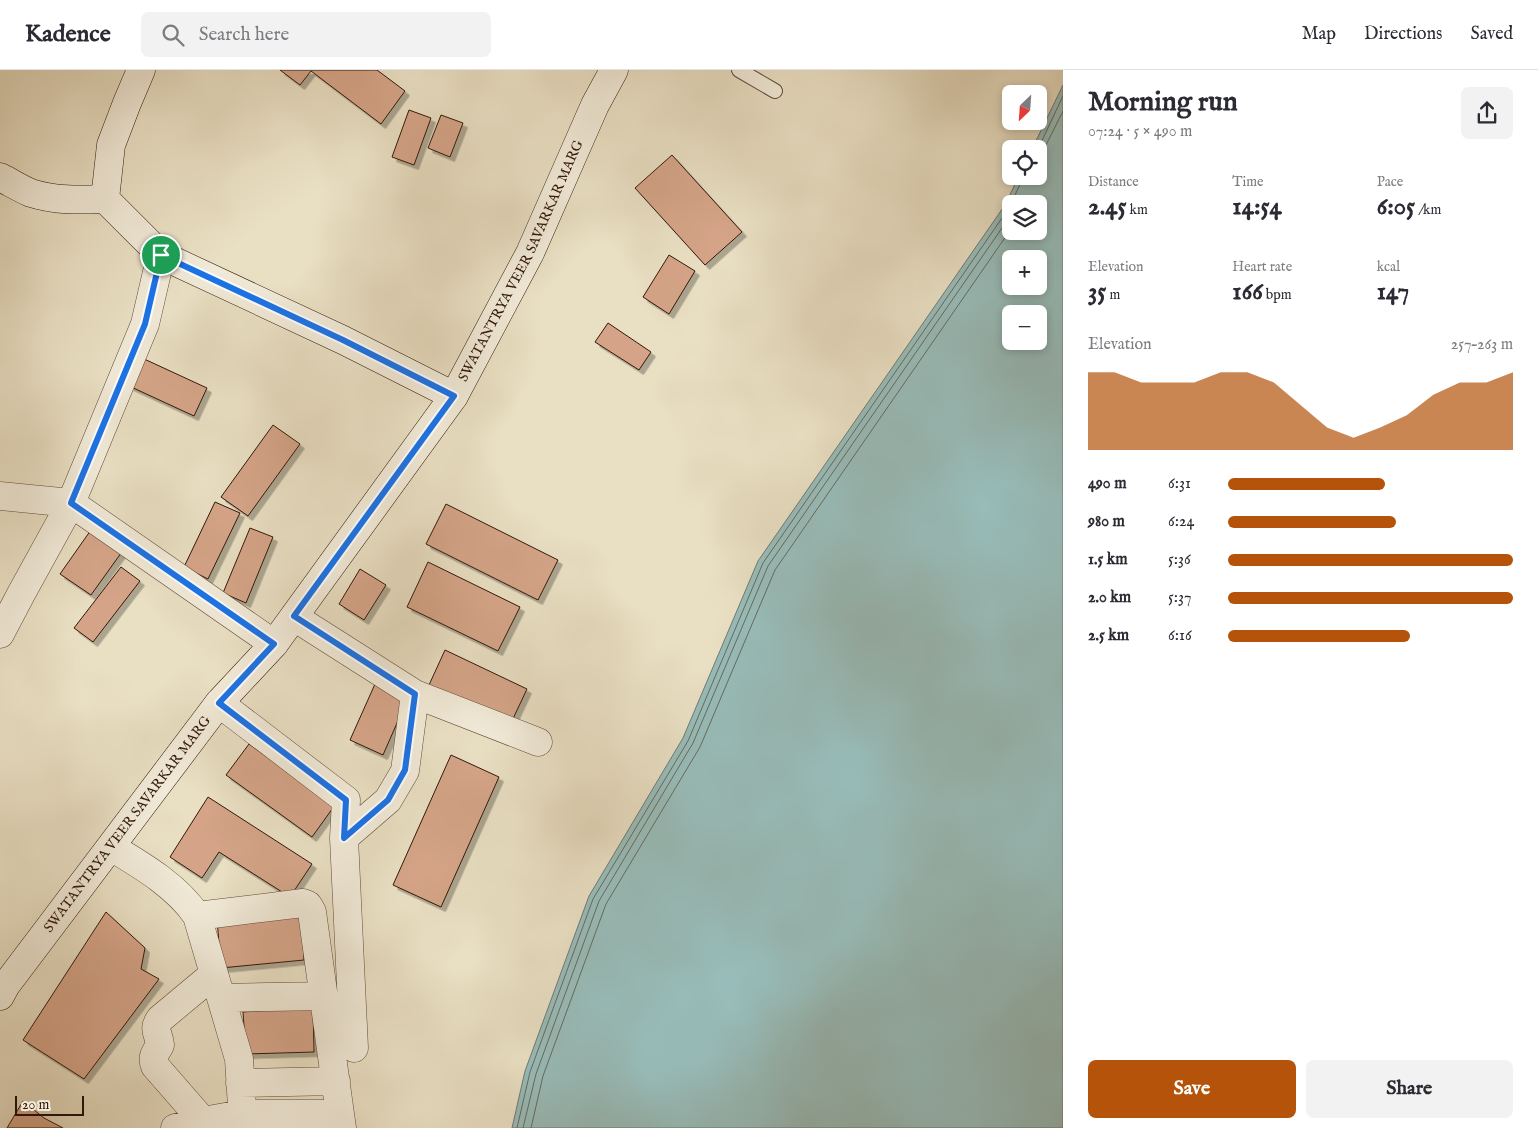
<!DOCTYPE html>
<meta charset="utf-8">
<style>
:root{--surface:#fff;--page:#f2f2f3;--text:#2b2b33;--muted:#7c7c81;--line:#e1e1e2;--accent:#b45309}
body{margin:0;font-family:"IM FELL English",serif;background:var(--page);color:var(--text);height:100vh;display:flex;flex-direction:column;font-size:19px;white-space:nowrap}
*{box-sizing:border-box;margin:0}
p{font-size:16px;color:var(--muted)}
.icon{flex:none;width:28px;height:28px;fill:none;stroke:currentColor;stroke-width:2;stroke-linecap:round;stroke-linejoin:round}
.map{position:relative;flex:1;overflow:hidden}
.side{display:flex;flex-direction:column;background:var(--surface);width:475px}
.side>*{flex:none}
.needle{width:32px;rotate:205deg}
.controls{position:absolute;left:1002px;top:15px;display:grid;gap:10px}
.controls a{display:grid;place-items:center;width:45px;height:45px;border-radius:8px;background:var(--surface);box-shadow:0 2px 8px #0003;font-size:25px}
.scale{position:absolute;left:15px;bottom:12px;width:69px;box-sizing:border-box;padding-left:5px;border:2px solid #311808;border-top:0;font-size:14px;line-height:18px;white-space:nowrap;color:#311808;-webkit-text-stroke:4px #f1ead8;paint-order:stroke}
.pin{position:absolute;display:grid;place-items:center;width:42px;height:42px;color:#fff;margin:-21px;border:2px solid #fff;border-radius:50%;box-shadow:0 1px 5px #0007}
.round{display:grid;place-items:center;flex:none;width:52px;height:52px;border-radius:8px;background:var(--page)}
.summary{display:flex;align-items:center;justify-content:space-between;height:85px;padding:0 25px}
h1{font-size:28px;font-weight:800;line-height:38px}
.metrics{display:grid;grid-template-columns:repeat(3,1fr);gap:8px;height:85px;padding:5px 25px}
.metrics div{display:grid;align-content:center}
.metrics b{font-size:25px;font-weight:800}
.metrics small{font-size:14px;font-weight:400}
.metrics p{font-size:14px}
.chart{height:140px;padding:10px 25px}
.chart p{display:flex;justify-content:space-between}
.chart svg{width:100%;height:90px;margin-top:5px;fill:var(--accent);opacity:.7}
.cta{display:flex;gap:10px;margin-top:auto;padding:10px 25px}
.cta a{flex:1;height:58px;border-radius:8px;background:var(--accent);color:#fff;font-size:20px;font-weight:800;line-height:58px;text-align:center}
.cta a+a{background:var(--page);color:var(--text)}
ul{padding:0 25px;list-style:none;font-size:16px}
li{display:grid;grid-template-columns:80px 60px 1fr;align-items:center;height:38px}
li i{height:12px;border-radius:6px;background:var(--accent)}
header{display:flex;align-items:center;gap:30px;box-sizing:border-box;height:70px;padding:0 25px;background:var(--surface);border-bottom:1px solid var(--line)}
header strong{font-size:24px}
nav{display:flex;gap:28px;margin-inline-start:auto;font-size:18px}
.search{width:350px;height:45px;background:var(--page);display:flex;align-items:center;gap:12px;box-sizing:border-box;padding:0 18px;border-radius:8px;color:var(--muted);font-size:19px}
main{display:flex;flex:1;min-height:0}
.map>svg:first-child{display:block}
</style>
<header>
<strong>Kadence</strong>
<div class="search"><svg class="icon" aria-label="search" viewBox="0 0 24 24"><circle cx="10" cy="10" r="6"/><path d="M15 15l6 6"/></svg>Search here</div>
<nav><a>Map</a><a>Directions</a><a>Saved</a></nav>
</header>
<main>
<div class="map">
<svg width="1063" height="1058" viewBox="0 0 1063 1058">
<defs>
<filter id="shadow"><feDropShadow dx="4.5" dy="4.5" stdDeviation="0" flood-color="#0004"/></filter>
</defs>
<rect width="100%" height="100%" fill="#e9dfc3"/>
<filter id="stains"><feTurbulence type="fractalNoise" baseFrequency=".004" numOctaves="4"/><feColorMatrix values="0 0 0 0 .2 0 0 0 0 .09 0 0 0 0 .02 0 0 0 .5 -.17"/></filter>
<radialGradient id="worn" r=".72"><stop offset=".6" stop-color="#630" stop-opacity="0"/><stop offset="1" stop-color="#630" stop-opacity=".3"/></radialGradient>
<!-- water -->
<path fill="#98bcb9" stroke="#6f7a72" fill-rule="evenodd" d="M1063 15V1058H512L525 1001 589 826 683 668 758 491 1005 135 1019 106H1039V79H1032ZM1011 134H1039V161H1011ZM1011 189H1039V216H1011ZM1011 244H1039V271H1011Z"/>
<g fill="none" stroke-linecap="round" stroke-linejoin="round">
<!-- shore -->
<path stroke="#646a60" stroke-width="1" d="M1038 79 1063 26
M1039 87 1042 83 1063 41
M517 1058 530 1002 593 829 688 671 763 493 1009 138 1022 110 1023 106
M523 1058 536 1004 599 831 693 673 768 496 1011 145
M531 1058 543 1006 606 834 700 677 775 500 1011 159"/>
</g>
<!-- building -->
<path fill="#d5a488" stroke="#311808" filter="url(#shadow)" d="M280 0H377L405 21 381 54 311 1 300 15Z
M409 40 431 48 414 95 392 87Z
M441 45 463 53 450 87 428 78Z
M672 85 742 162 705 195 635 118Z
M669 185 695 201 669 244 643 227Z
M608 253 651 282 639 300 595 272Z
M142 288 207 318 194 346 129 316Z
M273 355 300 374 248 446 221 427Z
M215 432 240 443 208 509 184 497Z
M446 434 558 490 538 530 426 474Z
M93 457 124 479 91 525 60 504Z
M250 458 273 467 246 533 223 523Z
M428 492 520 537 498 581 407 537Z
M121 497 140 511 93 572 74 558Z
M360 499 386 515 364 550 339 534Z
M445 580 527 619 511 653 429 615Z
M375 614 408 628 383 685 350 670Z
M249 674 335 735 312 767 226 705Z
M451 685 499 707 441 837 393 815Z
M208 727 312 794 290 827 219 782 202 808 170 787Z
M308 841 302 854 304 890 221 898 217 849Z
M106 842 145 878 141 899 159 909 84 1009 23 970Z
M313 937 314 982 246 984 243 942Z
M23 1031 44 1048 63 1058H7Z"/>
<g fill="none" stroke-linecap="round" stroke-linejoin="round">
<!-- lane casing -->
<g stroke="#5f4a37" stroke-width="16">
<path id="lane" d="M739 0 775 21"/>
</g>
<!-- street casing -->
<g stroke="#5f4a37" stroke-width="29">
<path id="street" d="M0 426 71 433 274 574
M294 547 415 624 405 701 388 730 344 768
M0 564 21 524 71 433 145 254 161 185
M415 624 538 672
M219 633 346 730 344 768 354 978
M111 777C141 795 177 816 197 846L239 989 243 1052 245 1058
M197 846 303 833 308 835 312 842 340 1044
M221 928 324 926
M240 1013 336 1011
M203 1051 155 996C151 986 156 983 160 975 159 963 152 960 160 949L214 904
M175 1058 203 1051 242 1044H340L342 1058"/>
</g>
<!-- secondary casing -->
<g stroke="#311808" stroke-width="29">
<g id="secondary">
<path d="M141 0 127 33 111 75 105 129 161 185 343 270 454 326"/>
<path d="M0 107C10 112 21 119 31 123 56 131 79 130 105 129"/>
<path id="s1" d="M0 926 6 915 219 633 274 574 454 326 530 183 595 35 614 0"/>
</g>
</g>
<!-- lane -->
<use href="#lane" stroke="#f1ead8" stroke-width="14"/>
<!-- street -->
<use href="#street" stroke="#f1ead8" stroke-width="28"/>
<!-- secondary -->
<use href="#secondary" stroke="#f1ead8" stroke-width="28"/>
</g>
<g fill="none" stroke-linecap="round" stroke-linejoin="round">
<!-- route casing -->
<g stroke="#fff" stroke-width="10">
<path id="route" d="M161 185 343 270 454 326 294 546 415 624 405 700 388 730 344 768 346 730 219 633 274 574 71 433 145 254Z"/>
</g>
<!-- route -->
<use href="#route" stroke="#1a73e8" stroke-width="6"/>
</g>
<g text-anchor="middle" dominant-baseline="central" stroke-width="5" stroke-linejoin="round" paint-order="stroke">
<!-- street labels -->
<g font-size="14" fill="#311808" stroke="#f1ead8">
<text stroke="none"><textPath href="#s1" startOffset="904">SWATANTRYA VEER SAVARKAR MARG</textPath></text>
<text stroke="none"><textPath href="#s1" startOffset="214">SWATANTRYA VEER SAVARKAR MARG</textPath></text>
</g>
</g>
<rect width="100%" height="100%" filter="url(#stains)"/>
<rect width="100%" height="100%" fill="url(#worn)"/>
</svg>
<div class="controls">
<a><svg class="needle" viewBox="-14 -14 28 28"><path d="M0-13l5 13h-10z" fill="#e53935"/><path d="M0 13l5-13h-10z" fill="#7c7c81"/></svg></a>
<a><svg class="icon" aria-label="locate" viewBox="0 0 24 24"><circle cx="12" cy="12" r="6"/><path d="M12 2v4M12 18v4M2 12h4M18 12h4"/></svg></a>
<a><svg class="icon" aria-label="layers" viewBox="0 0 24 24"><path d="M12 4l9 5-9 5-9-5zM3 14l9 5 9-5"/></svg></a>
<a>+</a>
<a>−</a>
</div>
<div class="scale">20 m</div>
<div class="pin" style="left:161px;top:185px;background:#1e9e55"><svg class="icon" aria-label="arrive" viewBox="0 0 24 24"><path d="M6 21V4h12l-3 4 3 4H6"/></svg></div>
</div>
<section class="side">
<div class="summary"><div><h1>Morning run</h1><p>07:24 · 5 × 490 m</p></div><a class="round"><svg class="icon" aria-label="share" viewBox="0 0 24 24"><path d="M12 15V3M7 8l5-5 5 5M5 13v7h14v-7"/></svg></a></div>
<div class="metrics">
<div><p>Distance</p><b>2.45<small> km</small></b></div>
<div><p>Time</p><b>14:54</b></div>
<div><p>Pace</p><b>6:05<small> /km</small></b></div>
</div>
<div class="metrics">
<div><p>Elevation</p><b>35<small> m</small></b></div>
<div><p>Heart rate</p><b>166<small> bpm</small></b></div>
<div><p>kcal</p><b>147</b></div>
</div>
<div class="chart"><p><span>Elevation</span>257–263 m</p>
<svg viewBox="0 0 160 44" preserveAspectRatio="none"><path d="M0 44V6L10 6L20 11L30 11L40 11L50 6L60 6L70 11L80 22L90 33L100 38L110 33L120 27L130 17L140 11L150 11L160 6V44z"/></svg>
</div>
<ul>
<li><b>490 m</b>6:31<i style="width:55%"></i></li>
<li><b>980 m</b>6:24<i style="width:59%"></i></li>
<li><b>1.5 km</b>5:36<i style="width:100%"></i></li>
<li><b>2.0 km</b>5:37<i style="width:100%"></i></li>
<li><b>2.5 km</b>6:16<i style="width:64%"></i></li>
</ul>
<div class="cta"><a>Save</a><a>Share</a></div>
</section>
</main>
